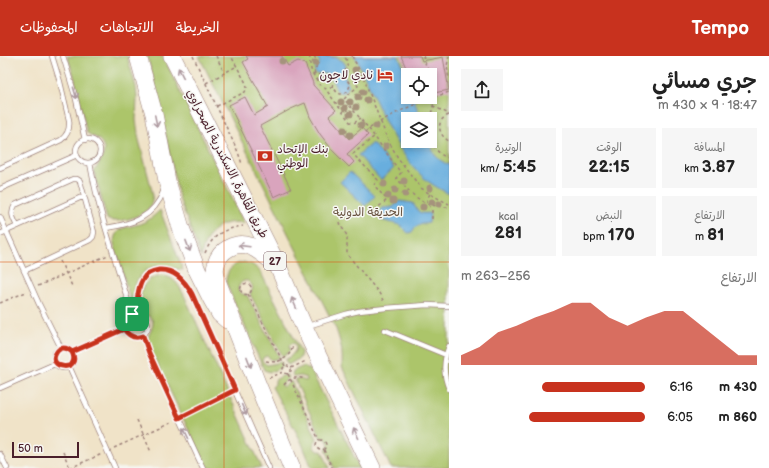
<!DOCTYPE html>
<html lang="ar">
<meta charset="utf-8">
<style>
:root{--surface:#fff;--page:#f6f6f6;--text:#222;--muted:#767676;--accent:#c8321e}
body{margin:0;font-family:"Balsamiq Sans","Playpen Sans Arabic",sans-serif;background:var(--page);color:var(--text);direction:rtl;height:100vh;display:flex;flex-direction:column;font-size:15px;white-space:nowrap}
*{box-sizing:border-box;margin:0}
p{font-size:13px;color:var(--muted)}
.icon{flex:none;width:22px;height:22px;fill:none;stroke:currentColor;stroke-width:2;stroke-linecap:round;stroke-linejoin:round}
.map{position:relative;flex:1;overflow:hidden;direction:ltr}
.panel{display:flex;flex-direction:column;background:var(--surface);width:320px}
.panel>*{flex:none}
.fabs{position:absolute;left:401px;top:12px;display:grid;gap:8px}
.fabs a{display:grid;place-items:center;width:36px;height:36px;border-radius:0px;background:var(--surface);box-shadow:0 2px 6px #0003;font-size:20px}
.scale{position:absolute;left:12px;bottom:10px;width:67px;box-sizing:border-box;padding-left:4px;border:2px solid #4a1f2b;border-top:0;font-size:11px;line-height:14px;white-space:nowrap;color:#4a1f2b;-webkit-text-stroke:3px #f6f6f2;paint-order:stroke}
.pin{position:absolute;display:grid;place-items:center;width:34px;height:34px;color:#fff;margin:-17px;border-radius:8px;box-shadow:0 2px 6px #0006}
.round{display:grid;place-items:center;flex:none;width:42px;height:42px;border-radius:0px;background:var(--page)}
.head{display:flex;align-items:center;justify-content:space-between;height:68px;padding:0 12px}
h1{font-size:22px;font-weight:600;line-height:30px}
.figures{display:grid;grid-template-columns:repeat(3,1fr);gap:6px;height:68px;padding:4px 12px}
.figures div{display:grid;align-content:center;border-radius:0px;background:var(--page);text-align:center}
.figures b{font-size:17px;font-weight:600}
.figures small{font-size:11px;font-weight:400}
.figures p{font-size:11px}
.chart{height:112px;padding:8px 12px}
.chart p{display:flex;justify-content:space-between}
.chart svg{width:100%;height:72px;margin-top:4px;fill:var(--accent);opacity:.7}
ul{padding:0 12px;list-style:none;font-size:13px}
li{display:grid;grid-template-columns:64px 48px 1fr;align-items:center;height:30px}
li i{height:10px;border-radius:5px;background:var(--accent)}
header{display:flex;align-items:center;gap:24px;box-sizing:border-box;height:56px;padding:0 20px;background:var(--accent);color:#fff}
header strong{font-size:19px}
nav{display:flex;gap:22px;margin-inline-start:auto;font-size:14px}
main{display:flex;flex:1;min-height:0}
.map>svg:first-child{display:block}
</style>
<header>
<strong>Tempo</strong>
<nav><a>الخريطة</a><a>الاتجاهات</a><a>المحفوظات</a></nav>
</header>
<main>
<section class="panel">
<div class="head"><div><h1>جري مسائي</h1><p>18:47 · 9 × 430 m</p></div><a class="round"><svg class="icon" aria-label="share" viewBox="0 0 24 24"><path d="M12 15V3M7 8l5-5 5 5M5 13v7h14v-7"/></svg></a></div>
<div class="figures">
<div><p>المسافة</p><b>3.87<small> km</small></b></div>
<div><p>الوقت</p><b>22:15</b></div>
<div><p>الوتيرة</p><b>5:45<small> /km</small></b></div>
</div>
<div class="figures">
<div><p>الارتفاع</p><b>81<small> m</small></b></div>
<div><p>النبض</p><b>170<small> bpm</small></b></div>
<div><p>kcal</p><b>281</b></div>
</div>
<div class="chart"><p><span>الارتفاع</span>256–263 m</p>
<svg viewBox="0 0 160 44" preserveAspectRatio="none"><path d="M0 44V38L10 33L20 24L30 20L40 15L50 11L60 6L70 6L80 15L90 20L100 15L110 11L120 11L130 20L140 29L150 38L160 38V44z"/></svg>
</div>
<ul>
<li><b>430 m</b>6:16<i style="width:56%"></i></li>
<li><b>860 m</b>6:05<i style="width:63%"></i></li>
</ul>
</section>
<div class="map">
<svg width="449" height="412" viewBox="0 0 449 412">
<rect width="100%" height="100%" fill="#f6f6f2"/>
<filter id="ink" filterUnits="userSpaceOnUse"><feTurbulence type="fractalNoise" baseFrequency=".025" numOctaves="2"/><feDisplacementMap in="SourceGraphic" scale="8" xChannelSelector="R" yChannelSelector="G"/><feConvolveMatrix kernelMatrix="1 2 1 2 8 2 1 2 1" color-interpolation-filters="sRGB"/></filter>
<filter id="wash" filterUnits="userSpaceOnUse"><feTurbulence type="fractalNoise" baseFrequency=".012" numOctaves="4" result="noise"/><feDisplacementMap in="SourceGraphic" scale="16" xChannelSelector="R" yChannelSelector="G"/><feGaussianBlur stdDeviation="0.9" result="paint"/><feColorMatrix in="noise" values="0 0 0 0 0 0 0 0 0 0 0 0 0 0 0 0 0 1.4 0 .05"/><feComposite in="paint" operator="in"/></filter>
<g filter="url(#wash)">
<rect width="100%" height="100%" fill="#f0e3c8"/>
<!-- green -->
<path fill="#acc56b" stroke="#7b724b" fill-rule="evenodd" d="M67 0H127L136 31 137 42 136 64 139 84 153 139C152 144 152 148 149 152 143 160 116 169 107 163L94 115C101 106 110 92 98 83 95 81 90 79 87 77L74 20Z
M147 0H163L244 167C219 163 205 177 201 201L179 142 154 24Z
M199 0H449V412H391L342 311C343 295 341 288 336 273ZM408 19H430V41H408ZM408 63H430V85H408Z
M160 154 183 214C175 213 166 210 158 210 145 211 135 224 133 236 132 240 132 245 132 249L114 188C114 168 129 173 142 167 150 164 155 159 160 154Z
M244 206 253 209 260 215 301 296 300 302 288 309 285 304 291 300 295 295 296 292 295 288 293 287 289 289V291L290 295 283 301 250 238C252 234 254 232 251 228 244 217 229 237 247 239L280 302 271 304 269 301 266 300 263 302 262 305 267 309 281 306 283 308 280 312 270 316 264 314 226 227C226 215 232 208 244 206Z
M162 219C175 222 178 228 184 239L262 412H211L206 410 203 404 152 297C151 293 147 286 148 282 149 277 153 272 153 267 153 261 146 260 143 256 141 253 141 248 141 244 140 229 148 222 162 219Z
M304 310 307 313H310L360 412H334L326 393 329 390 328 385 324 382H321L295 324 300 323 306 325 307 322 300 320 294 321 292 319 293 315Z
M288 319 289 322 284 326 282 330 284 331 291 325 317 383 314 387C313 393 317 396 322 395L330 412H312L301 385 272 331 275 328V324L282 320Z"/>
<!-- water -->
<path fill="#68aede" stroke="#596684" d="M316 0C326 0 343 0 346 10L344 16V20L349 29 346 35C333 42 337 24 328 19 323 16 319 19 315 17V12C322 6 320 7 316 0Z
M355 0H398C406 14 408 25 408 41H413L421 63H408V85H429C433 98 436 103 449 109V138C438 132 427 126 419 117 390 87 374 37 355 0Z
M372 87 394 112 381 124 358 99Z
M350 116 375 140 365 150 340 126Z
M399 145 413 147C418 157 420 158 430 157L429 167C420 169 417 167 412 176L408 177 400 169 381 164 379 159 381 153 383 152 393 151Z"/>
<g id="blocks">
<!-- building -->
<path fill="#d9a4bd" d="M246 0H282L288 10 298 5 305 8 313 27V29L336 54 329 60 349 83 362 72 368 79 347 98 354 106 349 111 333 95 320 78 310 61 305 47 291 53 260 70 291 133 274 141 229 49 245 41 254 59 268 51 243 6 248 3Z
M401 0H420L422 5 443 1 449 34 434 37 430 19H409Z"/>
</g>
</g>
<g filter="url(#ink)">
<use href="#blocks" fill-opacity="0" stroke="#9d817a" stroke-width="1"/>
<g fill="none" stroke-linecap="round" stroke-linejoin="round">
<!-- lane casing -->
<g stroke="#9d817a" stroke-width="6">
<path id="lane" d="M63 0 76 43 85 84
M76 95a12 12 0 1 1 24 0a12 12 0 1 1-24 0Z
M90 107C99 158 117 208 132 258
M0 112 61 84C68 79 70 72 69 64L60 26 52 0
M0 133 77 99
M0 161 39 248 61 292
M17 170C13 162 10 157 15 149L73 123H77L80 125 94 176 93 181 90 184 24 215
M106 172C132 168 154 162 164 134
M0 178 84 140
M124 269a12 12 0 1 1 24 0a12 12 0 1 1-24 0Z
M137 257C137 246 137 233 143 223 151 209 171 213 181 223 186 227 189 232 192 238L269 412
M308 270 346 258 359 255 386 252 427 249 449 250
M385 274 446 299
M143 280 149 297 203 412
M449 290C443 305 443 319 449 333
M54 302a10 10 0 1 1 20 0a10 10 0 1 1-20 0Z
M72 296 124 273
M69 310 115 412
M0 332 57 307
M0 398 7 412"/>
</g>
<!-- highway casing -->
<g stroke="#9d817a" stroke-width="18">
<path id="highway" d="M138 0 154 58 167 125 181 172 197 214 211 242 220 258 227 264
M172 0 277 208 304 271 372 412
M274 206C266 201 259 194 250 190 236 185 219 194 216 209 214 215 216 221 218 227L257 327 292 412"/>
</g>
<!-- path -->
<path stroke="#9d817a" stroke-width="1.5" stroke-dasharray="3 3" stroke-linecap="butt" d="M193 0 238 96 242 108
M216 0 224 16
M310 0C309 9 311 17 317 24
M314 0 318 6V9L314 14 315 18C319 19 323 19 327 21 335 27 334 45 348 35L350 29C349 26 346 23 345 20 344 11 352 7 343 0
M352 0 364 23 387 82 398 102 421 132 430 138 449 148
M423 0 429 19
M449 0 447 10 449 23
M346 14 358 30 344 43 369 73 401 117 396 122C414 140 422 151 449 151
M324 20C319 21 317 23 318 27 322 32 327 33 333 30
M206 27 237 10
M324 31 350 66 354 67 361 62
M217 50 245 36 247 32 246 27 231 0
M433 50 449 58
M449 59C435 64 438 79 449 85
M430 63 434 46V41L430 25
M365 76C390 57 420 46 449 36
M430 78C433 89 437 99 449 102
M430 138C424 147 428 146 432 154V166
M370 158 387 144 374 129 378 124 353 98 375 80
M340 166 341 170 345 176 347 180V198L379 237 384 246
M205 197C213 178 224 173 243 170
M60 205 73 232
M240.5 233a5.5 5.5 0 1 1 11 0a5.5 5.5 0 1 1-11 0Z
M38 230 108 199
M248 238 285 310
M0 247 26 236
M266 305C278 308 289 303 293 290
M291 312 306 305
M288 318 319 384
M269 322 283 316 284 317 288 318 291 315V312L288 310H285L283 312V316
M284 329C289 322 297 320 305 323
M185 359 228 338
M137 364 151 396
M316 389a5 5 0 1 1 10 0a5 5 0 1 1-10 0Z
M114 392 174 365
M324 394 332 412
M63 396 70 412
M70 412 102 398"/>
<!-- lane -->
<use href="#lane" stroke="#fff" stroke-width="4.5"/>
<!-- highway -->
<use href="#highway" stroke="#fff" stroke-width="17"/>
</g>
<!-- trees -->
<g fill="#a5937c">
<circle cx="282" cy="5" r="3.5"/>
<circle cx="315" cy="7" r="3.5"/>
<circle cx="355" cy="14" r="3.5"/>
<circle cx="358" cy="22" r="3.5"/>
<circle cx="363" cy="36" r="3.5"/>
<circle cx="358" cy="41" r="3.5"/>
<circle cx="367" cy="44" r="3.5"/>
<circle cx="341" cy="46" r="3.5"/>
<circle cx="350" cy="46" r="3.5"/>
<circle cx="356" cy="51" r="3.5"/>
<circle cx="345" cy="52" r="3.5"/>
<circle cx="350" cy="58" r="3.5"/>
<circle cx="361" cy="69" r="3.5"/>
<circle cx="376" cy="70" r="3.5"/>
<circle cx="344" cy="74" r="3.5"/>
<circle cx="350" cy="79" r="3.5"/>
<circle cx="386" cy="90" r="3.5"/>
<circle cx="404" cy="125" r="3.5"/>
<circle cx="384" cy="128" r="3.5"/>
<circle cx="430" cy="132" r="3.5"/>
<circle cx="395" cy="134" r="3.5"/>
<circle cx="405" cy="138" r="3.5"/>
<circle cx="388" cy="140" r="3.5"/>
<circle cx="393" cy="145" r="3.5"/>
<circle cx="432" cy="146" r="3.5"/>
<circle cx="439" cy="148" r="3.5"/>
<circle cx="423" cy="151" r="3.5"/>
</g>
<!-- one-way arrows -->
<defs><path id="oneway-shaft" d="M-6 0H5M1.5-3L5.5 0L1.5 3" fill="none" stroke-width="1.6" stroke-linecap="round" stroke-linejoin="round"/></defs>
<g stroke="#ae9aa0">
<use href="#oneway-shaft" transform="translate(181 17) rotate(-117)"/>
<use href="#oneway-shaft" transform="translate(75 37) rotate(74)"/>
<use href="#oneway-shaft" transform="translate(156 65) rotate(78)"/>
<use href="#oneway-shaft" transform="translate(188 190) rotate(69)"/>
<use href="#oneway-shaft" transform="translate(244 190) rotate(-173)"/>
<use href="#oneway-shaft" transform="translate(294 247) rotate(-114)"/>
<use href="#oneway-shaft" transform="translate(249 306) rotate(69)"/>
<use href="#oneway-shaft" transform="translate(244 354) rotate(66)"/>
<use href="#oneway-shaft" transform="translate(186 377) rotate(-115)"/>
<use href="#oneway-shaft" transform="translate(356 377) rotate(-116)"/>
</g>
</g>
<g fill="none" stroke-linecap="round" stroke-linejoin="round" filter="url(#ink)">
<!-- route casing -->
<g stroke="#fff" stroke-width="8">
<path id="route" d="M132 258C125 262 123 266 124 273L72 296C67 291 60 290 56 297 46 313 82 317 72 296L124 273C129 281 135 283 143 280L149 297 179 362 235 334 192 238C185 225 175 213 159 214 152 215 146 217 143 223 137 233 137 246 137 257L132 258"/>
</g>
<!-- route -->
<use href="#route" stroke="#c8321e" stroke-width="5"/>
</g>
<!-- grid -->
<path fill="none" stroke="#e0560e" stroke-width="1" stroke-opacity="0.55" d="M224 0V412M0 206H449"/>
<!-- icons -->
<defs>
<g id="hotel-bare" transform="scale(1.2)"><path d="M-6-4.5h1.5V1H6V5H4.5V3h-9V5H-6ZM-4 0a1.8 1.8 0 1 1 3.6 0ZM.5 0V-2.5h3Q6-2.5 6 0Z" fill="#c8321e" stroke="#f6f6f2" stroke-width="2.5" paint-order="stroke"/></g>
<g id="bank-bare" transform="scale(1.2)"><path d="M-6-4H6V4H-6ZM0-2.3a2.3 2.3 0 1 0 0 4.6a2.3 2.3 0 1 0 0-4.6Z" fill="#c8321e" stroke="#f6f6f2" stroke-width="2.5" paint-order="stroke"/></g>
</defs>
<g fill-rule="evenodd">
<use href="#hotel-bare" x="385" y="19"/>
<use href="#bank-bare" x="265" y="100"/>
</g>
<g text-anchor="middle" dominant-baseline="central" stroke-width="3" stroke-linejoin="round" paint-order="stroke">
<!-- shield labels -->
<rect fill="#f6f6f2" stroke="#7e6067" stroke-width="1" x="264" y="196" width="22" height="18" rx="3"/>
<g font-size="11" font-weight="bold" fill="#4a1f2b">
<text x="275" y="205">27</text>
</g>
<!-- poi labels -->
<g font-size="12" fill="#4a1f2b" stroke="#f6f6f2" text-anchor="end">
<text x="373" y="19">نادي لاجون</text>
<text x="277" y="93" text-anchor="start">بنك الإتحاد<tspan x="277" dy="14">الوطني</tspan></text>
</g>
<!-- street labels -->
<g font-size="12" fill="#4a1f2b" stroke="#f6f6f2">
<text transform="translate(227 108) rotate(63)">طريق القاهرة, الاسكندرية الصحراوي</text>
</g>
<!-- park labels -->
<g font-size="12" fill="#67513e" stroke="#f6f6f2">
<text x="368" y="156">الحديقة الدولية</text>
</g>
</g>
</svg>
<div class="fabs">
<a><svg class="icon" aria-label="locate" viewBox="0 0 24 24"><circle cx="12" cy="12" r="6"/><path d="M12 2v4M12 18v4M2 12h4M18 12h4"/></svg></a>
<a><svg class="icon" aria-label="layers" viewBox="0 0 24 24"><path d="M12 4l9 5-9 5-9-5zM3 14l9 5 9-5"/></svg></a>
</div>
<div class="scale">50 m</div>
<div class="pin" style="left:132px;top:258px;background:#1e9e55"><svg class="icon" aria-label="arrive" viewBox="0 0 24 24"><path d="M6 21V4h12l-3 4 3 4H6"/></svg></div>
</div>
</main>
